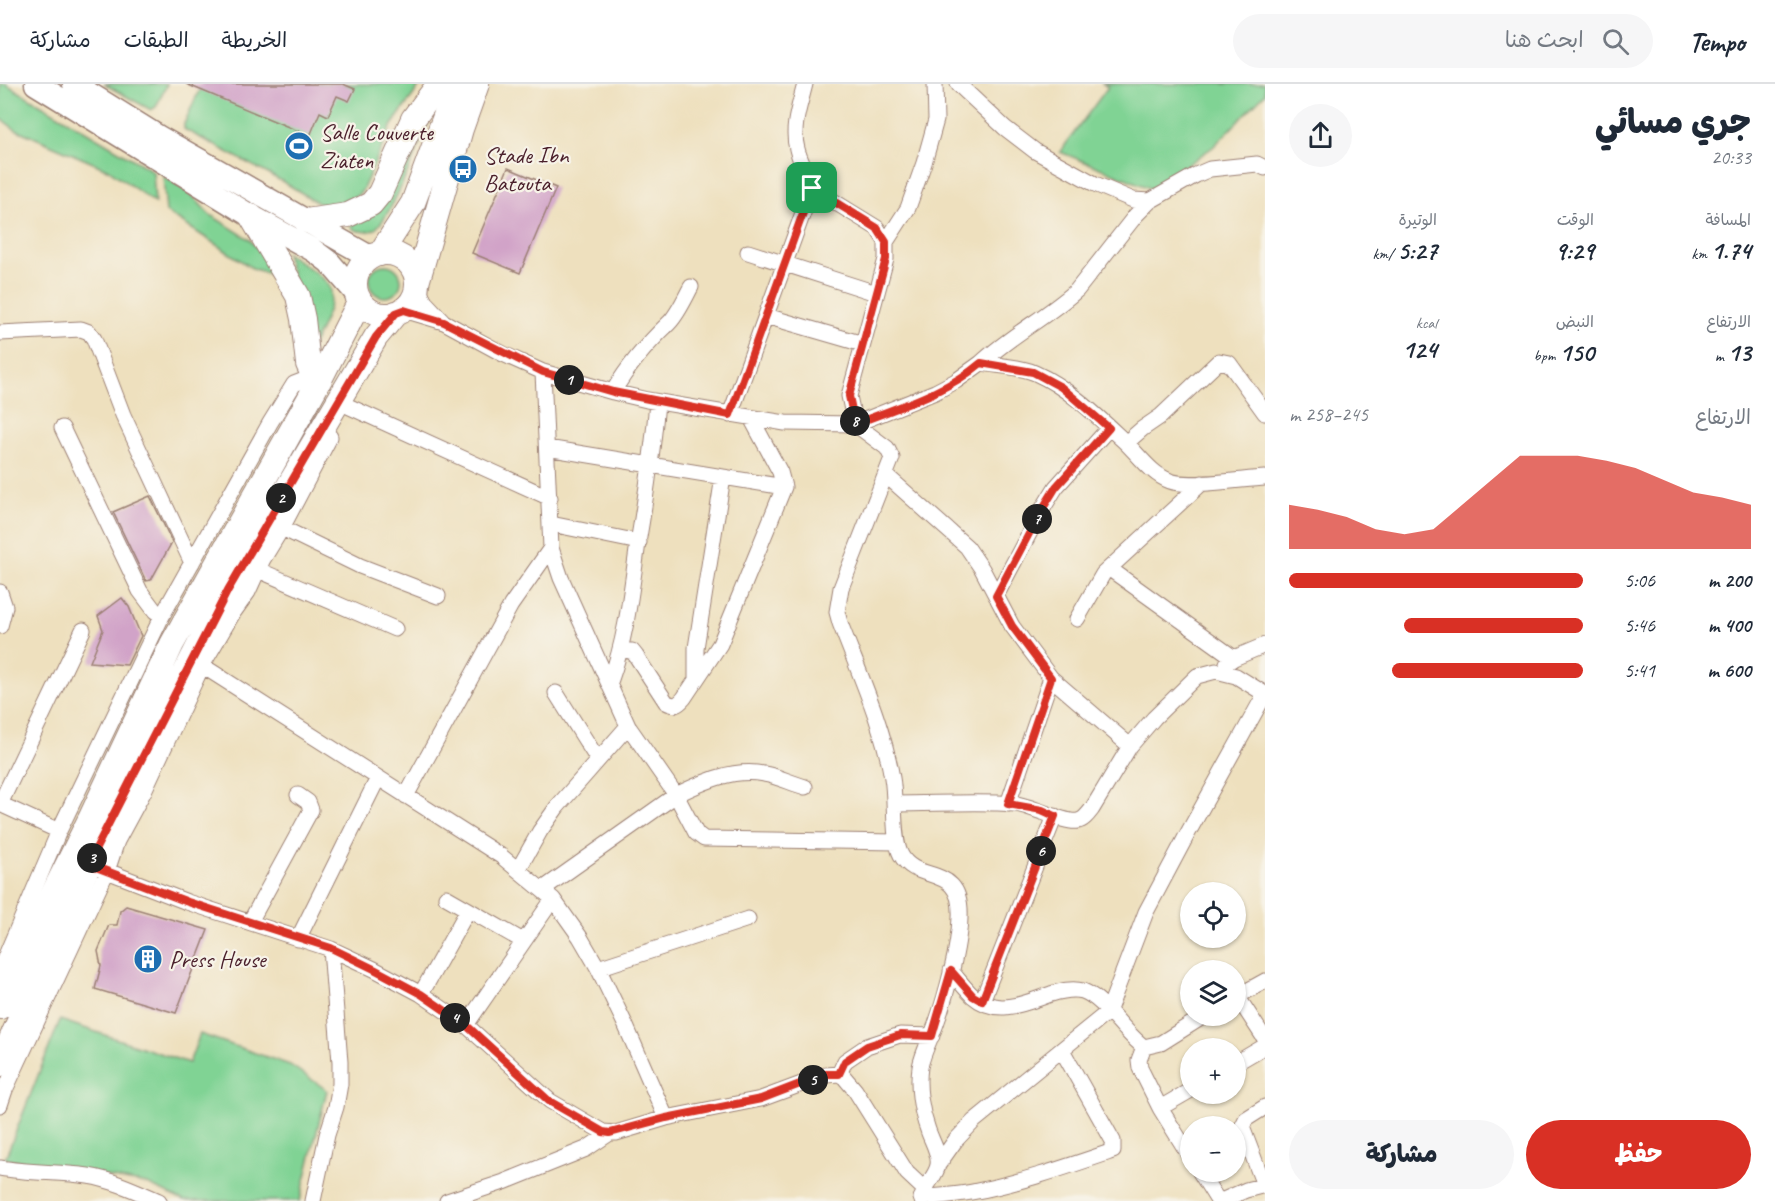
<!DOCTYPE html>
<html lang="ar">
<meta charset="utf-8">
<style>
:root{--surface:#fff;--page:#f6f6f7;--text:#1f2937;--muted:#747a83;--line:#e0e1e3;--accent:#d93025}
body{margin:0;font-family:Caveat,"Playpen Sans Arabic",sans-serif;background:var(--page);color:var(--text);direction:rtl;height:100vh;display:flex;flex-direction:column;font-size:22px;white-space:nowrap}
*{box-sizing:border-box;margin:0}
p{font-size:20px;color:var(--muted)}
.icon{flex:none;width:33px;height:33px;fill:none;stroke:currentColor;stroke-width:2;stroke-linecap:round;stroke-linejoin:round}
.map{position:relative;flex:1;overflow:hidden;direction:ltr}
.details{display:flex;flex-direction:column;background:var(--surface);width:510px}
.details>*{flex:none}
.fabs{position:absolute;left:1180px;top:798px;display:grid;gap:12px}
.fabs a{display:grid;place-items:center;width:66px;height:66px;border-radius:50%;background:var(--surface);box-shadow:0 2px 4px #0004;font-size:30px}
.pin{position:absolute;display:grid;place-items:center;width:51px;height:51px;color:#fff;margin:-26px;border-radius:12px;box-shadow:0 3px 9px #0006}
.km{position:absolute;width:30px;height:30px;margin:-15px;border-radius:50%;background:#222;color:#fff;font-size:16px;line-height:30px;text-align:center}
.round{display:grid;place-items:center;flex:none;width:63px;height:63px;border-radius:32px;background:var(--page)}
.summary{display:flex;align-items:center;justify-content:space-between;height:102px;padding:0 24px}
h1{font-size:33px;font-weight:800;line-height:45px}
.metrics{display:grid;grid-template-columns:repeat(3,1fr);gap:9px;height:102px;padding:6px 24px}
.metrics div{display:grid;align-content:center}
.metrics b{font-size:26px;font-weight:800}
.metrics small{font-size:16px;font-weight:400}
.metrics p{font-size:16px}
.chart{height:168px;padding:12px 24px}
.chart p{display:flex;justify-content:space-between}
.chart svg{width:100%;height:108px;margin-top:6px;fill:var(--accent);opacity:.7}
.cta{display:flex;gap:12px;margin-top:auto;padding:12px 24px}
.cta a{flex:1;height:69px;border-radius:36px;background:var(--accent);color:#fff;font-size:24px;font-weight:800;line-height:69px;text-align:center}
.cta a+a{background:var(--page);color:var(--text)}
ul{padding:0 24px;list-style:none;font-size:20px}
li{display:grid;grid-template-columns:96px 72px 1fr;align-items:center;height:45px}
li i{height:15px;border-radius:8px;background:var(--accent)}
header{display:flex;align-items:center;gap:36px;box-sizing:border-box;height:84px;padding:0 30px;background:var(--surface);border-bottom:2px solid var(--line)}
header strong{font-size:28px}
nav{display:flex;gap:33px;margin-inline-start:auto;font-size:21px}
.search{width:420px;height:54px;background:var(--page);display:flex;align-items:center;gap:15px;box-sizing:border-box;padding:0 21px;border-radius:33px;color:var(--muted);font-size:22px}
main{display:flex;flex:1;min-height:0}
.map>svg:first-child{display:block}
</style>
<header>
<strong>Tempo</strong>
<div class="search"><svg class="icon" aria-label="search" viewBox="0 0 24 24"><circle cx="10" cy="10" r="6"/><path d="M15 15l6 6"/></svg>ابحث هنا</div>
<nav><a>الخريطة</a><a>الطبقات</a><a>مشاركة</a></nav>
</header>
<main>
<section class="details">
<div class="summary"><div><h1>جري مسائي</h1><p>20:33</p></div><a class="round"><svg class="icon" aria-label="share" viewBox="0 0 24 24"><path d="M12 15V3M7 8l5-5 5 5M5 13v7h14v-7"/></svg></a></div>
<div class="metrics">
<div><p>المسافة</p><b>1.74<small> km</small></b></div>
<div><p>الوقت</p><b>9:29</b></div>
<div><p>الوتيرة</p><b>5:27<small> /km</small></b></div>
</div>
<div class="metrics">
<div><p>الارتفاع</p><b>13<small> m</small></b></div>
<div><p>النبض</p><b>150<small> bpm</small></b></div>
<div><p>kcal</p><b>124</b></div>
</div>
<div class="chart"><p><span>الارتفاع</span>245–258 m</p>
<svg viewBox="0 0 160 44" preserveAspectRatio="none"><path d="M0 44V26L10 28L20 31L30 36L40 38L50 36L60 26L70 16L80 6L90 6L100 6L110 8L120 11L130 16L140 21L150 23L160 26V44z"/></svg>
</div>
<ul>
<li><b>200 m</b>5:06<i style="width:100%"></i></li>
<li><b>400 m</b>5:46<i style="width:61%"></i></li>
<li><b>600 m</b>5:41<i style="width:65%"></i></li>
</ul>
<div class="cta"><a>حفظ</a><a>مشاركة</a></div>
</section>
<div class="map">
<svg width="1265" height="1117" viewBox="0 0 1265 1117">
<rect width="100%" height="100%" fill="#f7f3e8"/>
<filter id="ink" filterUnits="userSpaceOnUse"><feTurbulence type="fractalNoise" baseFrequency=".0167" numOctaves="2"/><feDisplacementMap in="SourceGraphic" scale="12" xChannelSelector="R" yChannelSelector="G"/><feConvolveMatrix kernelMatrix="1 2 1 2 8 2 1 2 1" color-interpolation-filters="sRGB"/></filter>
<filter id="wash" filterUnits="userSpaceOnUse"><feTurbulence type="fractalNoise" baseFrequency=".008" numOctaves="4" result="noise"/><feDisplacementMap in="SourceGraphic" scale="24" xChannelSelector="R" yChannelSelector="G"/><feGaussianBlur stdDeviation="1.35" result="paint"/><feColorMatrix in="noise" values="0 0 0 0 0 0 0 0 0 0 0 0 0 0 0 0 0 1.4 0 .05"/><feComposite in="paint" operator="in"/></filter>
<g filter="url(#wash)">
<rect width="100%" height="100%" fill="#eee0be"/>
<!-- green -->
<path fill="#80d394" stroke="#657960" stroke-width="1.5" d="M0 0H6L153 87 155 119 109 86 15 45 0 34Z
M104 0H167L156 23 151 26Z
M202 0H421L392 41 362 107 353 115 335 122H323L287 100 184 45V40Z
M1103 0H1265V10L1213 63 1152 105 1060 68 1108 3Z
M423 28 431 29V32C420 56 393 132 375 145 369 149 359 148 353 145L351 142Z
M163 92 190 109 209 130 249 155 266 174 278 193 252 184 166 128Z
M286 169C297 176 322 191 329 201 338 216 318 249 311 264Z
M369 197a16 16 0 1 1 32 0a16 16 0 1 1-32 0Z
M60 936 189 979 200 950 290 981 327 1006 300 1117H184L147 1100 5 1075Z"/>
<g id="blocks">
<!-- building -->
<path fill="#d1a3c8" d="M186 0H343L355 5 349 17 337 12 328 32 320 28 310 52Z
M508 84 556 104 520 189 472 169Z
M150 412 172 458 151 496 146 497 113 428Z
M122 514 129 523 141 552 127 581 90 578 103 546 98 532Z
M126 822 208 846 176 929 95 905 101 882 98 867 109 841H117L120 827Z"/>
</g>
</g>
<g filter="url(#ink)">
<use href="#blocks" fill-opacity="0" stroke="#9c8074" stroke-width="1.5"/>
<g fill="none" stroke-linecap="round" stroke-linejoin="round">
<!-- street casing -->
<g stroke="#9c8074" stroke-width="17">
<path id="street" d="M958 0 1005 44 1035 67 1095 100 1133 116 1150 117 1196 91 1210 85 1257 80 1265 84
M812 104 877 144 886 158V175L849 312 855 340 887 364 892 374 841 504 837 528 840 539C859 589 883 641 892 694 896 714 892 755 901 771 917 801 963 778 960 834 959 864 946 912 936 940 931 954 923 968 920 983 917 1003 921 1027 928 1046 931 1056 940 1069 938 1081 936 1094 921 1103 922 1117
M886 158 908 124 924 79 936 36 935 0
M748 168 876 209
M417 203 425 218 442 236
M404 226 444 238 503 270 543 288 613 308 647 316 785 339 855 340 935 308 956 297 981 279C998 282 1019 282 1035 289 1069 304 1098 333 1125 358 1139 371 1151 390 1170 397 1188 404 1243 395 1265 394
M766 232 863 260
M0 249 81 245 89 248 94 255 123 331 192 479
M981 279C1011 251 1047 233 1077 206L1136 131 1150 117
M543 288 551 464 561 494 628 642 676 711C703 698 733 684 764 690 777 692 791 699 805 703
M613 308C628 282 647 260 669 239 678 230 685 214 691 203
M339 318 550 414
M730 331 812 104C808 90 800 78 797 65 791 43 800 21 805 0
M62 344 140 507 155 527 162 532
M1126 359 1142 345 1161 332 1219 277 1229 279 1265 329
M547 364 784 403
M887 392 967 463 982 485 1012 542 1051 594 1130 662
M551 440 639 458
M276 441 360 482 438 512
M249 482 395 545
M1110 485 1234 574
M0 508 5 523 0 542
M996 512 1040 429 1056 403 1109 344
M1077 535 1103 490 1202 399
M621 566 632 567 636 572 666 618C675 623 678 621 684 614L720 560 784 403 780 388 751 334
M195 577 501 772 553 815 580 853 598 884 625 940 666 1034
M1227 579 1234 574 1265 561
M696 596V564L723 393
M610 598C627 551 631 507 638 459 646 412 653 365 657 318
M556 609 598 676
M406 712 511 521 551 464
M0 720 83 546
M0 720 59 747
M896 720C935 720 976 717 1016 720 1032 722 1066 740 1078 737 1084 736 1088 730 1092 725L1130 662 1154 634 1197 592 1216 587 1236 592 1265 610
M1008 720 1051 594
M89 780 187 818 331 865 374 885 421 910 466 941 550 1017 603 1048 616 1049 666 1034 761 1015 826 991 839 990 844 993 855 1006 907 1089 924 1105
M518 786 540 747 557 723 628 642
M543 805 676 711 696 749 704 755 897 758
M446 813 523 857
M250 838 311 726 308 718 298 711
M298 855 378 694
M598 884 748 835
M951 887C958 895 965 905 973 912 997 933 1025 919 1051 910 1061 907 1072 904 1083 907 1106 916 1123 948 1144 963L1161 959 1204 932
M421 910 468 826
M5 911 0 898 1 883 59 747 162 532 270 339 294 300 307 295 318 299
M1237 912 1265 955
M1236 913 1265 897
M982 917 1055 732
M466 941 553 815
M1144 963 1139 976 1140 984 1160 1024 1191 1074
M1236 979 1265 962
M839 990 845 977 867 962 900 951 932 952
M0 1021 5 1006 107 787 117 757 143 709 202 582 233 529 248 508 263 475 282 444 330 353
M1160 1024 1191 1006
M938 1081 955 1057 974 1037 1108 928 1146 828 1189 747 1265 610
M0 1084C29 1089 59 1088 88 1092 113 1096 136 1107 159 1117
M1200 1088 1218 1117
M1264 1101 1242 1043 1246 1035 1265 1023
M921 1114C938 1112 956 1111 972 1108 1020 1099 1066 1083 1113 1067V1057L1062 966
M313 1117 327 1051 336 1023 340 1000V978L331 865
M447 1117 504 1098 586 1065 610 1049
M1221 1117 1246 1106 1265 1101"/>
</g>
<!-- secondary casing -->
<g stroke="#9c8074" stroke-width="25">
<path id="secondary" d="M36 0 251 132 313 166 329 178 356 209
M74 0 159 53 370 173"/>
</g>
<!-- primary casing -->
<g stroke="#9c8074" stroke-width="26">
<path id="primary" d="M251 132 298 212 303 235 308 280 312 289 319 296
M306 137 348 131 371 120 380 109 413 35 439 0
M355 200a31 31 0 1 1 62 0a31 31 0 1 1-62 0Z
M380 170 413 119 457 0
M417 199 461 45 477 0
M0 923 21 874 91 733 172 560 318 299 360 217
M0 980 89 780 192 575 228 505 376 253 396 229"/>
</g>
<!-- street -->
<use href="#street" stroke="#fff" stroke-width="15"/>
<!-- secondary -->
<use href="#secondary" stroke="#fff" stroke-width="22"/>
<!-- primary -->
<use href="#primary" stroke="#fff" stroke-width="24"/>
</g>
</g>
<g fill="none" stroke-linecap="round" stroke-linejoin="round" filter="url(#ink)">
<!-- route casing -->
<g stroke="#fff" stroke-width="12">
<path id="route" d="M812 104 877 144 886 158V175L849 312 855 340C898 323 946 309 981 279L1033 288 1061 303 1109 344 1056 403 1040 429 996 512 1012 542 1051 594 1008 720 1042 726 1055 732 982 917 973 912 951 887 932 952 900 951 867 962 845 977 839 990H826L761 1015 666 1034 610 1049 603 1048 549 1017 466 941 421 910 374 885 331 864 188 818 88 780 228 506 376 253 396 229 404 226 444 238 543 288 613 308 730 331Z"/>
</g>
<!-- route -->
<use href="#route" stroke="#d93025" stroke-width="8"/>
</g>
<!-- icons -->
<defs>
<g id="stadium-disc" transform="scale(1.5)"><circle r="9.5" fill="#1f6fb2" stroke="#f7f3e8"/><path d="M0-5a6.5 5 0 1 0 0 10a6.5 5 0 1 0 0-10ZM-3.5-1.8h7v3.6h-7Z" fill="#fff"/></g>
<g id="bus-disc" transform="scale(1.5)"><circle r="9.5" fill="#1f6fb2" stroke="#f7f3e8"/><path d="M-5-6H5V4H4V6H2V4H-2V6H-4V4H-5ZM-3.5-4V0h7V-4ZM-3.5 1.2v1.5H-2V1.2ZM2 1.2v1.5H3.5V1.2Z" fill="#fff"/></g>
<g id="building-disc" transform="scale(1.5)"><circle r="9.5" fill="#1f6fb2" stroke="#f7f3e8"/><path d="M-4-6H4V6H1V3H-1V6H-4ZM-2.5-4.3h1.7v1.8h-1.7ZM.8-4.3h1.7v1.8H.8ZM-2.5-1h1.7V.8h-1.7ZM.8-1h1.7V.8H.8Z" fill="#fff"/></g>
</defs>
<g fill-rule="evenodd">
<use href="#stadium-disc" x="299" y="62"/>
<use href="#bus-disc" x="463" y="85"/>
<use href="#building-disc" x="148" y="875"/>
</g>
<g text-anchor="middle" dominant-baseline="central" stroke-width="4.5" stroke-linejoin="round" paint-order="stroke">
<!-- poi labels -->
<g font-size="24" fill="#4a1f2b" stroke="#f7f3e8" text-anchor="start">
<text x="320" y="48">Salle Couverte<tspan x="320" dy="28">Ziaten</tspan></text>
<text x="484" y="71">Stade Ibn<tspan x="484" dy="28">Batouta</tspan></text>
<text x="169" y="875">Press House</text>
</g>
</g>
</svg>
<div class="fabs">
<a><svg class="icon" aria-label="locate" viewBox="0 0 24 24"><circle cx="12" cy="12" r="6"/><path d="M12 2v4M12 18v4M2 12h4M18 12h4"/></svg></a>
<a><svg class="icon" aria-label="layers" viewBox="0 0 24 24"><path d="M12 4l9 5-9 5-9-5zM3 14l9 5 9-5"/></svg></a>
<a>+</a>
<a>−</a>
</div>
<div class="pin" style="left:812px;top:104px;background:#1e9e55"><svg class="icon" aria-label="arrive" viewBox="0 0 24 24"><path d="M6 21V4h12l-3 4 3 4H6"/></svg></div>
<b class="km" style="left:569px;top:296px">1</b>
<b class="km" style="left:281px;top:414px">2</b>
<b class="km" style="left:92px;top:774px">3</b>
<b class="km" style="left:455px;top:934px">4</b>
<b class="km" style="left:813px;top:996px">5</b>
<b class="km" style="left:1041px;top:767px">6</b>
<b class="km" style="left:1037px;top:435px">7</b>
<b class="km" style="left:855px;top:337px">8</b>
</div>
</main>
